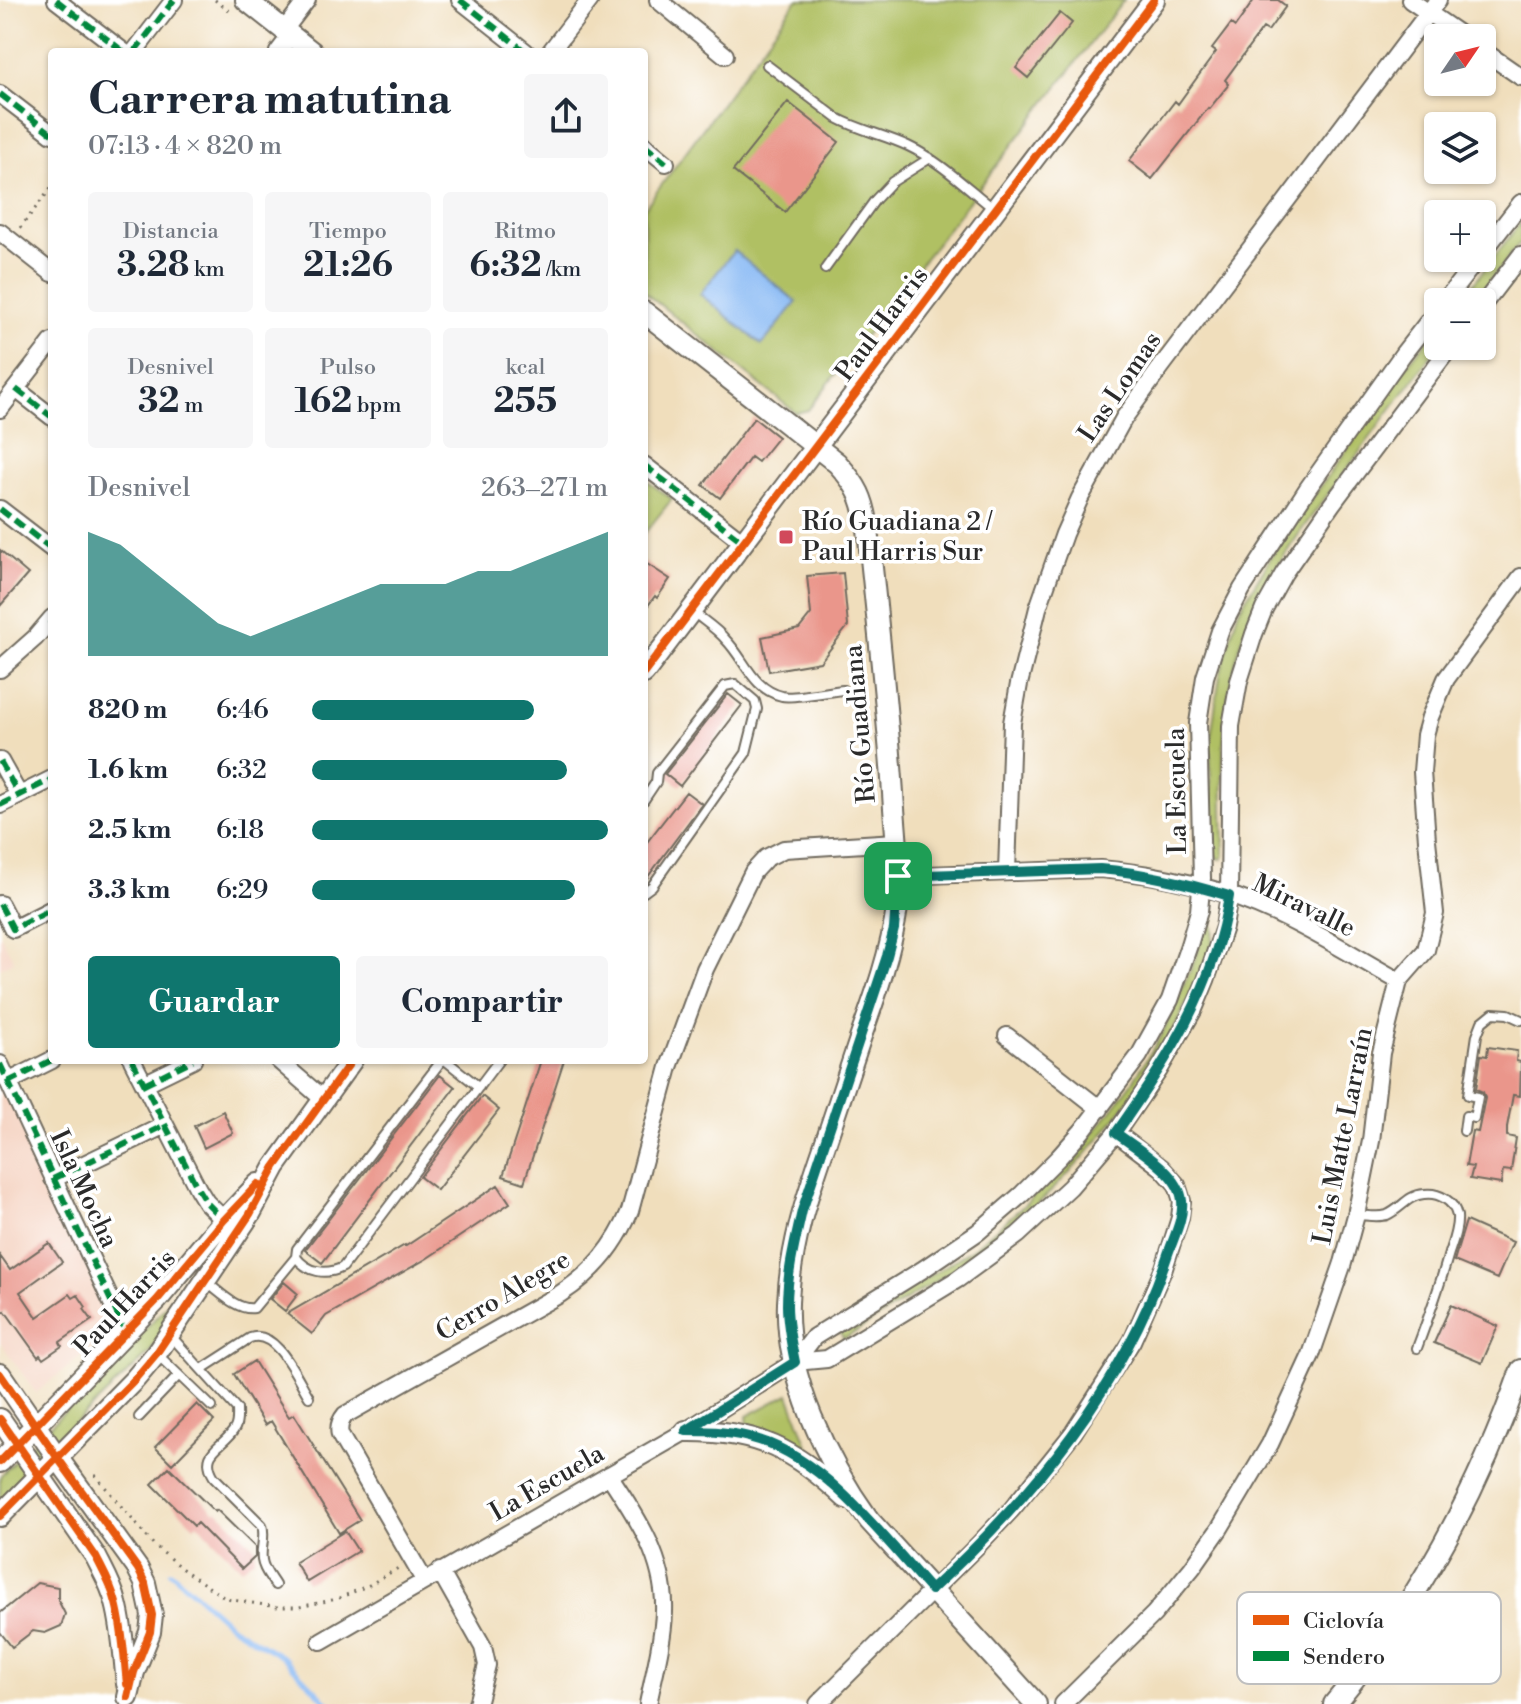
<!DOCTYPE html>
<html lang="es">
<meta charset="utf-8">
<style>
:root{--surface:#fff;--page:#f6f6f7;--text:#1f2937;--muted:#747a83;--accent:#0f766e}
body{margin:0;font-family:"Libre Bodoni",serif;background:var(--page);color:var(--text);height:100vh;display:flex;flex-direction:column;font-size:30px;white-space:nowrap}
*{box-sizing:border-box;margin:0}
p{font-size:26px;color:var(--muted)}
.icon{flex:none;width:44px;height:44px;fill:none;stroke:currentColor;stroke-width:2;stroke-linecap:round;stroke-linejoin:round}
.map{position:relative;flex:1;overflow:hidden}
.panel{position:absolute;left:48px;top:48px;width:600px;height:1016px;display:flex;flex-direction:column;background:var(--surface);border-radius:8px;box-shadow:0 2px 6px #0004}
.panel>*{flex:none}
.needle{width:52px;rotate:55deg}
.fabs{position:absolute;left:1424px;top:24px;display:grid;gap:16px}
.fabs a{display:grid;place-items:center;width:72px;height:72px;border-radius:8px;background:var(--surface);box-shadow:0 2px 6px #0004;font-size:40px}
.pin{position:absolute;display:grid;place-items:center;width:68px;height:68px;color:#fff;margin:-34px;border-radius:16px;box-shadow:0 4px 12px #0006}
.round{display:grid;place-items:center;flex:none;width:84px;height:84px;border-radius:8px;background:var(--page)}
.overview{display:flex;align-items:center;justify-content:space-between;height:136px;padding:0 40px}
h1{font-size:44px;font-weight:800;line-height:60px}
.figures{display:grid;grid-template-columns:repeat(3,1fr);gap:12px;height:136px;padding:8px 40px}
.figures div{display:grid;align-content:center;border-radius:8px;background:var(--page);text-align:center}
.figures b{font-size:34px;font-weight:800}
.figures small{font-size:22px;font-weight:400}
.figures p{font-size:22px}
.chart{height:224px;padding:16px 40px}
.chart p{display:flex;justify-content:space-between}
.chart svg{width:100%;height:144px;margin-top:8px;fill:var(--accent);opacity:.7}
.cta{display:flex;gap:16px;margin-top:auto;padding:16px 40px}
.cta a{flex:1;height:92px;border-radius:8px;background:var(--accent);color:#fff;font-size:32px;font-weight:800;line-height:92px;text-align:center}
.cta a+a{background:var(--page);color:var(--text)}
ul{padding:0 40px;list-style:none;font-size:26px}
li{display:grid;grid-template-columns:128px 96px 1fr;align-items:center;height:60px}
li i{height:20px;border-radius:10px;background:var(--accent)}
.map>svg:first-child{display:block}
</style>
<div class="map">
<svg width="1521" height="1704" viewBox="0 0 1521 1704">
<rect width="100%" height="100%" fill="#fff"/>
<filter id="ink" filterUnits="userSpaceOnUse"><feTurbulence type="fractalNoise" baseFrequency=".0125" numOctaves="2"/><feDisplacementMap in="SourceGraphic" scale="16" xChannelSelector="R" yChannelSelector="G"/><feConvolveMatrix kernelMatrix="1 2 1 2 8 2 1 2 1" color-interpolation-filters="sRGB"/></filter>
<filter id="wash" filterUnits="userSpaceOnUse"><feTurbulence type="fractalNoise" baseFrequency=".006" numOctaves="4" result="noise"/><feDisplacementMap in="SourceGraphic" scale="32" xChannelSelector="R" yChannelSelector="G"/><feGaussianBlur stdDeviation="1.8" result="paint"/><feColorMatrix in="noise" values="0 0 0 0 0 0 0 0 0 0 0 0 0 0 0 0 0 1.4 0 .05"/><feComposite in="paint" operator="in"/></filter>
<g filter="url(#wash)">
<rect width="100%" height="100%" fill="#f0debc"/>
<!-- built -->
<path fill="#f5d3c1" d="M0 934 14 961 0 968Z
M0 1078 123 1321 36 1393 0 1342Z"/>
<!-- green -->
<path fill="#b0c063" stroke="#6e7647" stroke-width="2" d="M797 0H1124L808 410 796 413 644 292V209Z
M1521 222V241L1474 302H1459Z
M1438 327V346C1407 388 1375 431 1344 473 1301 529 1257 587 1237 656 1218 721 1223 789 1224 856L1222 859 1218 858 1214 854 1212 819 1210 743 1220 675 1238 612 1274 552 1408 364Z
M644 479 672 499 644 534Z
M1208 916C1223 930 1204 967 1196 983 1150 1086 1080 1173 992 1244 973 1259 952 1271 932 1284 902 1302 873 1321 844 1339L840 1332 971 1250 1020 1209 1061 1170 1101 1124 1132 1083 1163 1032 1197 955 1204 920Z
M224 1242 149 1353 50 1447 0 1504V1476L129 1347Z
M789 1394 811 1454 786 1438 748 1425 747 1416Z"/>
<!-- water -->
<path fill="#88b9f4" stroke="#5a7290" stroke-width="2" d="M734 251 797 302 762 345 700 294Z"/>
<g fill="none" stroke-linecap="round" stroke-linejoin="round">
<!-- stream -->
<path stroke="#88b9f4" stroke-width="5" d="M171 1572 232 1627 284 1658 329 1704"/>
</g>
<g id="blocks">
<!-- building -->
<path fill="#ea968b" d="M1254 0H1278L1286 6 1268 31 1263 28 1225 80 1229 84 1209 109 1208 108 1152 179 1129 161 1175 101 1178 104 1196 79 1216 52 1212 49 1231 24 1235 27Z
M1060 13 1072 23 1028 78 1016 68Z
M788 102 839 142 785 212 733 171Z
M754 418 778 437 758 462 751 457 720 498 703 485Z
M0 550 28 574 0 606Z
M644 562 670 579 657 598 655 596 644 611Z
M843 573 848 626 820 662 769 671 762 637 799 629 811 614 807 576Z
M728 694 742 705 680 786 665 774Z
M686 792 702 804 644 882V846Z
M1488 1047 1517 1051 1516 1061 1521 1062 1520 1096 1513 1095 1507 1127V1136L1516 1138 1511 1171 1503 1170 1501 1184 1470 1179 1473 1167 1466 1166 1472 1131 1478 1132 1485 1098 1483 1092 1476 1089 1481 1055 1487 1056Z
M541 1060H564L524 1183 503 1176Z
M440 1075 455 1087 322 1263 305 1250Z
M482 1096 499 1110 437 1190 420 1177Z
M223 1111 233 1133 204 1148 194 1126Z
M498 1185 510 1203 426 1259 326 1316 312 1334 287 1314 405 1245 406 1246Z
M1466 1221 1513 1242 1497 1279 1454 1261Z
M49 1243 62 1262 20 1292 37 1317 70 1294 73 1298 78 1295 86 1307 84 1309 92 1320 60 1342 62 1346 43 1359 40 1355 38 1357 5 1311 0 1315V1256L10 1270Z
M284 1282 298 1294 285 1311 270 1299Z
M1451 1305 1498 1326 1482 1363 1434 1343Z
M254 1361 289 1417 294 1414 360 1520 339 1533 271 1421 265 1425 234 1374Z
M197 1404 214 1421 172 1464 155 1447Z
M169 1467 215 1512 217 1510 255 1547V1557L242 1569 197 1523 194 1526 152 1484Z
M345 1531 358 1551 307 1582 295 1562Z
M37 1583 58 1587V1600L65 1614 61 1626 45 1633 33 1631 12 1647 0 1632V1613Z"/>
</g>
</g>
<g filter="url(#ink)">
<use href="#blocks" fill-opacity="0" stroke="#706a5e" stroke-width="2"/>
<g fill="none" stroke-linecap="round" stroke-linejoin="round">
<!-- service casing -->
<g stroke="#706a5e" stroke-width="12">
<path id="service" d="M767 65 837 118C859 130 885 135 908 146 940 161 966 187 994 209
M825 269 875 200 892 182 930 158
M693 612C704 621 717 629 726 640 745 659 752 689 782 696 791 699 831 691 843 690
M644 800 656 782 657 773 725 686 735 684 755 701 757 709 746 753 652 886 644 892
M445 1060 479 1087
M1464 1131 1466 1116 1474 1118 1478 1097 1468 1095 1477 1035 1482 1022 1493 1013 1508 1014 1521 1020
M1356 1215C1365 1215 1378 1218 1387 1215 1401 1209 1408 1195 1424 1194 1439 1192 1454 1201 1457 1216 1458 1228 1453 1241 1449 1253 1440 1285 1429 1316 1417 1348
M296 1257C307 1272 326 1276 343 1267L499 1060
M206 1282C219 1291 237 1311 254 1308L296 1257 297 1249 442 1060
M170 1335 237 1409C237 1415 238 1422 235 1428 225 1447 198 1450 214 1477L262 1525C266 1536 260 1548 262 1560 263 1569 270 1577 275 1585
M158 1355 212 1407
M202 1369 250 1338C276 1328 297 1378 309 1397
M139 1417 179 1375"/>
</g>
<!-- minor casing -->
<g stroke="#706a5e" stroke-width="20">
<path id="minor" d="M56 0 124 52
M460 0 526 52
M658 0 725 55
M1410 0 1465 38
M284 30 307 0
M1482 50 1521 77
M134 52 174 0
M278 52 291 35
M550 52 590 0
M0 94 52 134
M644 145 666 163
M0 232 52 273
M1482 253 1521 203
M1444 302 1478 258
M1482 306 1521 255
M16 389 52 417
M0 409 52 342
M644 465 743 542
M0 509 52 549
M0 669 35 638 52 618
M0 761 19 795
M0 805 52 779
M1007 872 1012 723 1019 684 1038 608 1064 534 1080 498 1124 418 1161 367 1438 0
M898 876 1100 869C1161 874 1224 889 1279 915 1320 934 1359 959 1399 981
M0 904 13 929 52 909
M1007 1036 1100 1109
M132 1060 198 1189 206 1202 224 1220
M278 1060 323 1099
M0 1064 126 1333
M8 1082 52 1060
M144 1084 193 1060
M53 1179 165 1125
M795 1362 827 1359 958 1279 1018 1235 1070 1187 1116 1133 1159 1070 1194 1009 1206 980 1224 927 1229 896 1231 726 1239 681 1254 634 1264 609 1284 573 1332 504 1451 346
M609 1475C637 1517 666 1560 664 1612 663 1642 654 1674 648 1704
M440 1571 483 1647 487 1665 477 1704
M424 1580 340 1435C338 1427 340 1421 345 1415L560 1294C593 1273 615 1247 630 1211L669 1067 705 969 753 872 766 858 784 849 896 842
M321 1641 686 1431 795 1362 814 1337 922 1270 978 1232 1022 1194 1059 1157 1082 1131 1139 1056 1170 1000 1189 945 1199 911 1202 878 1198 723 1205 677 1220 631 1242 589 1308 488 1403 354 1438 309
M818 1704 979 1544 1012 1509 1073 1433 1132 1341 1164 1268 1180 1218 1182 1201 1177 1185 1162 1168 1116 1133
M1063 1704 1154 1614 1192 1568 1220 1528 1270 1444 1311 1355 1343 1263 1356 1215 1371 1141 1381 1053 1399 981 1426 950 1435 913 1427 840 1422 772 1425 735 1430 717 1446 679 1521 577"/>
</g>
<!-- tertiary casing -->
<g stroke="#706a5e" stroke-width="24">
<path id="tertiary" d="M246 0 312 52
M644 312 837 463C857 485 864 498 868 529 877 617 887 705 893 793 895 831 901 870 897 908 891 952 876 994 861 1036 849 1072 837 1108 825 1144 807 1196 790 1247 788 1303 785 1376 827 1462 869 1520L1036 1704
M644 673 1154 0
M0 1374 57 1457 138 1569 145 1583 152 1615 150 1632 134 1672 128 1697
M0 1419 96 1557C103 1571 112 1586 116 1603 123 1629 124 1657 127 1684
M686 1431C757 1430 795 1450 846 1498
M0 1462 157 1300 224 1220 258 1184
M0 1516 135 1379 156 1354 250 1214 275 1167 352 1060
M1334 1704C1417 1605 1478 1492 1521 1370"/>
</g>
<!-- path -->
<path stroke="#706a5e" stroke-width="3" stroke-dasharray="2 6" stroke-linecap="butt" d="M215 0 231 12
M20 228 52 187
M95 1475 153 1544 181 1568 226 1599 278 1607H299L337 1599 369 1585 400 1567"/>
<!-- service -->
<use href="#service" stroke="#fff" stroke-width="8"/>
<!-- minor -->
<use href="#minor" stroke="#fff" stroke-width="16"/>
<!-- tertiary -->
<use href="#tertiary" stroke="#fff" stroke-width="20"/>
<!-- quiet -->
<path stroke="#00873e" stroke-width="6" stroke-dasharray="12 6" stroke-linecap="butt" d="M56 0 124 52
M460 0 526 52
M134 52 174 0
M0 94 52 134
M644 145 666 163
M16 389 52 417
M644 465 743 542
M0 509 52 549
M50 621 52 625
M0 761 19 795
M0 805 52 779
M0 904 13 929 52 909
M132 1060 198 1189 206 1202 224 1220
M0 1064 126 1333
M8 1082 52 1060
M144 1084 193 1060
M53 1179 165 1125"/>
<!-- cycleway casing -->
<g stroke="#fff" stroke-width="13">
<path id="cycleway" d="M644 673 1154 0
M0 1374 57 1457 138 1569 145 1583 152 1615 150 1632 134 1672 128 1697
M0 1419 96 1557C103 1571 112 1586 116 1603 123 1629 124 1657 127 1684
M0 1462 157 1300 224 1220 258 1184
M0 1516 135 1379 156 1354 250 1214 275 1167 352 1060"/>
</g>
<!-- cycleway -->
<use href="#cycleway" stroke="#e8590c" stroke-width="8"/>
</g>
</g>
<g fill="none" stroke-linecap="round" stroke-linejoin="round" filter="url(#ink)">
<!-- route casing -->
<g stroke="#fff" stroke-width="16">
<path id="route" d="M1100 869C1145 873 1187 883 1229 896 1216 985 1167 1061 1116 1133 1137 1149 1180 1173 1182 1201 1184 1218 1173 1239 1168 1254 1124 1386 1032 1497 931 1590 885 1539 827 1461 759 1440 735 1432 711 1431 686 1431L795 1362C791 1343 787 1324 787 1305 787 1273 795 1242 802 1211L887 956 894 929 898 876Z"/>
</g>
<!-- route -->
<use href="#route" stroke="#0f766e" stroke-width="10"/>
</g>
<!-- markers -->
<rect fill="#d1495b" stroke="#fff" stroke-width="3" x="778" y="529" width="16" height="16" rx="4"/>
<g text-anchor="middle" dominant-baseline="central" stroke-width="7" stroke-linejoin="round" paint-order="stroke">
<!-- street labels -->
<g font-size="26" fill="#2b2b2b" stroke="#fff">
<text transform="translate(882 324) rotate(-53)">Paul Harris</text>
<text transform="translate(1120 387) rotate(-56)">Las Lomas</text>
<text transform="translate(860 724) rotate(-95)">Río Guadiana</text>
<text transform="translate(1177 791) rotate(-91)">La Escuela</text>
<text transform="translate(1304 906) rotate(26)">Miravalle</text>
<text transform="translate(1343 1136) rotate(-79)">Luis Matte Larraín</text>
<text transform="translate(84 1189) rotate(65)">Isla Mocha</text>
<text transform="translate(503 1296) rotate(-31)">Cerro Alegre</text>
<text transform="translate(125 1303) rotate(-47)">Paul Harris</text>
<text transform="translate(547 1483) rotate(-30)">La Escuela</text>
</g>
<!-- poi labels -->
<g font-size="26" fill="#2b2b2b" stroke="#fff" text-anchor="start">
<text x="802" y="522">Río Guadiana 2 /<tspan x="802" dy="30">Paul Harris Sur</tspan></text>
</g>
</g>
<!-- legend -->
<rect x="1237" y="1592" width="264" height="92" rx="12" fill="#fff" stroke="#bfbfbf" stroke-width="2"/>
<rect x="1253" y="1615" width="36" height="10" fill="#e8590c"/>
<rect x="1253" y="1651" width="36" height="10" fill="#00873e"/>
<g font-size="22" fill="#2b2b2b">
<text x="1303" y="1628">Ciclovía</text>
<text x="1303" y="1664">Sendero</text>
</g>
</svg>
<div class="fabs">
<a><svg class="needle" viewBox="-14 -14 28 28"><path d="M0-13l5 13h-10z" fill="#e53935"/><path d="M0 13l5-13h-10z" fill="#747a83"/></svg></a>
<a><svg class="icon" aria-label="layers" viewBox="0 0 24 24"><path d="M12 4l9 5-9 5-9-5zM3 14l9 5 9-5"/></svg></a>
<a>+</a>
<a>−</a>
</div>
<div class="pin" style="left:898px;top:876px;background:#1e9e55"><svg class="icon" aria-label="arrive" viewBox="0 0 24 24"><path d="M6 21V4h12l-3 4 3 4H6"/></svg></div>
<section class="panel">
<div class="overview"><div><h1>Carrera matutina</h1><p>07:13 · 4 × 820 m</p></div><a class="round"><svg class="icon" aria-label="share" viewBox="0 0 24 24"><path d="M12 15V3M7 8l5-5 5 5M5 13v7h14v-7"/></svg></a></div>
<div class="figures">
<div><p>Distancia</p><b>3.28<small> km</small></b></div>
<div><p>Tiempo</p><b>21:26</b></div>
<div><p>Ritmo</p><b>6:32<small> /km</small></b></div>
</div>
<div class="figures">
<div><p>Desnivel</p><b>32<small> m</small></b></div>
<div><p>Pulso</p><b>162<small> bpm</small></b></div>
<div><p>kcal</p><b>255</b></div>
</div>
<div class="chart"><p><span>Desnivel</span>263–271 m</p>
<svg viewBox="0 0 160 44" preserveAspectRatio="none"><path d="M0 44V6L10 10L20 18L30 26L40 34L50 38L60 34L70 30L80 26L90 22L100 22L110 22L120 18L130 18L140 14L150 10L160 6V44z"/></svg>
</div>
<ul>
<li><b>820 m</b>6:46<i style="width:75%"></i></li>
<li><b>1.6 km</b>6:32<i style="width:86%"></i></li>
<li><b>2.5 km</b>6:18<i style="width:100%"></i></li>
<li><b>3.3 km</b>6:29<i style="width:89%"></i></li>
</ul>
<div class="cta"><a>Guardar</a><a>Compartir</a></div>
</section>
</div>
